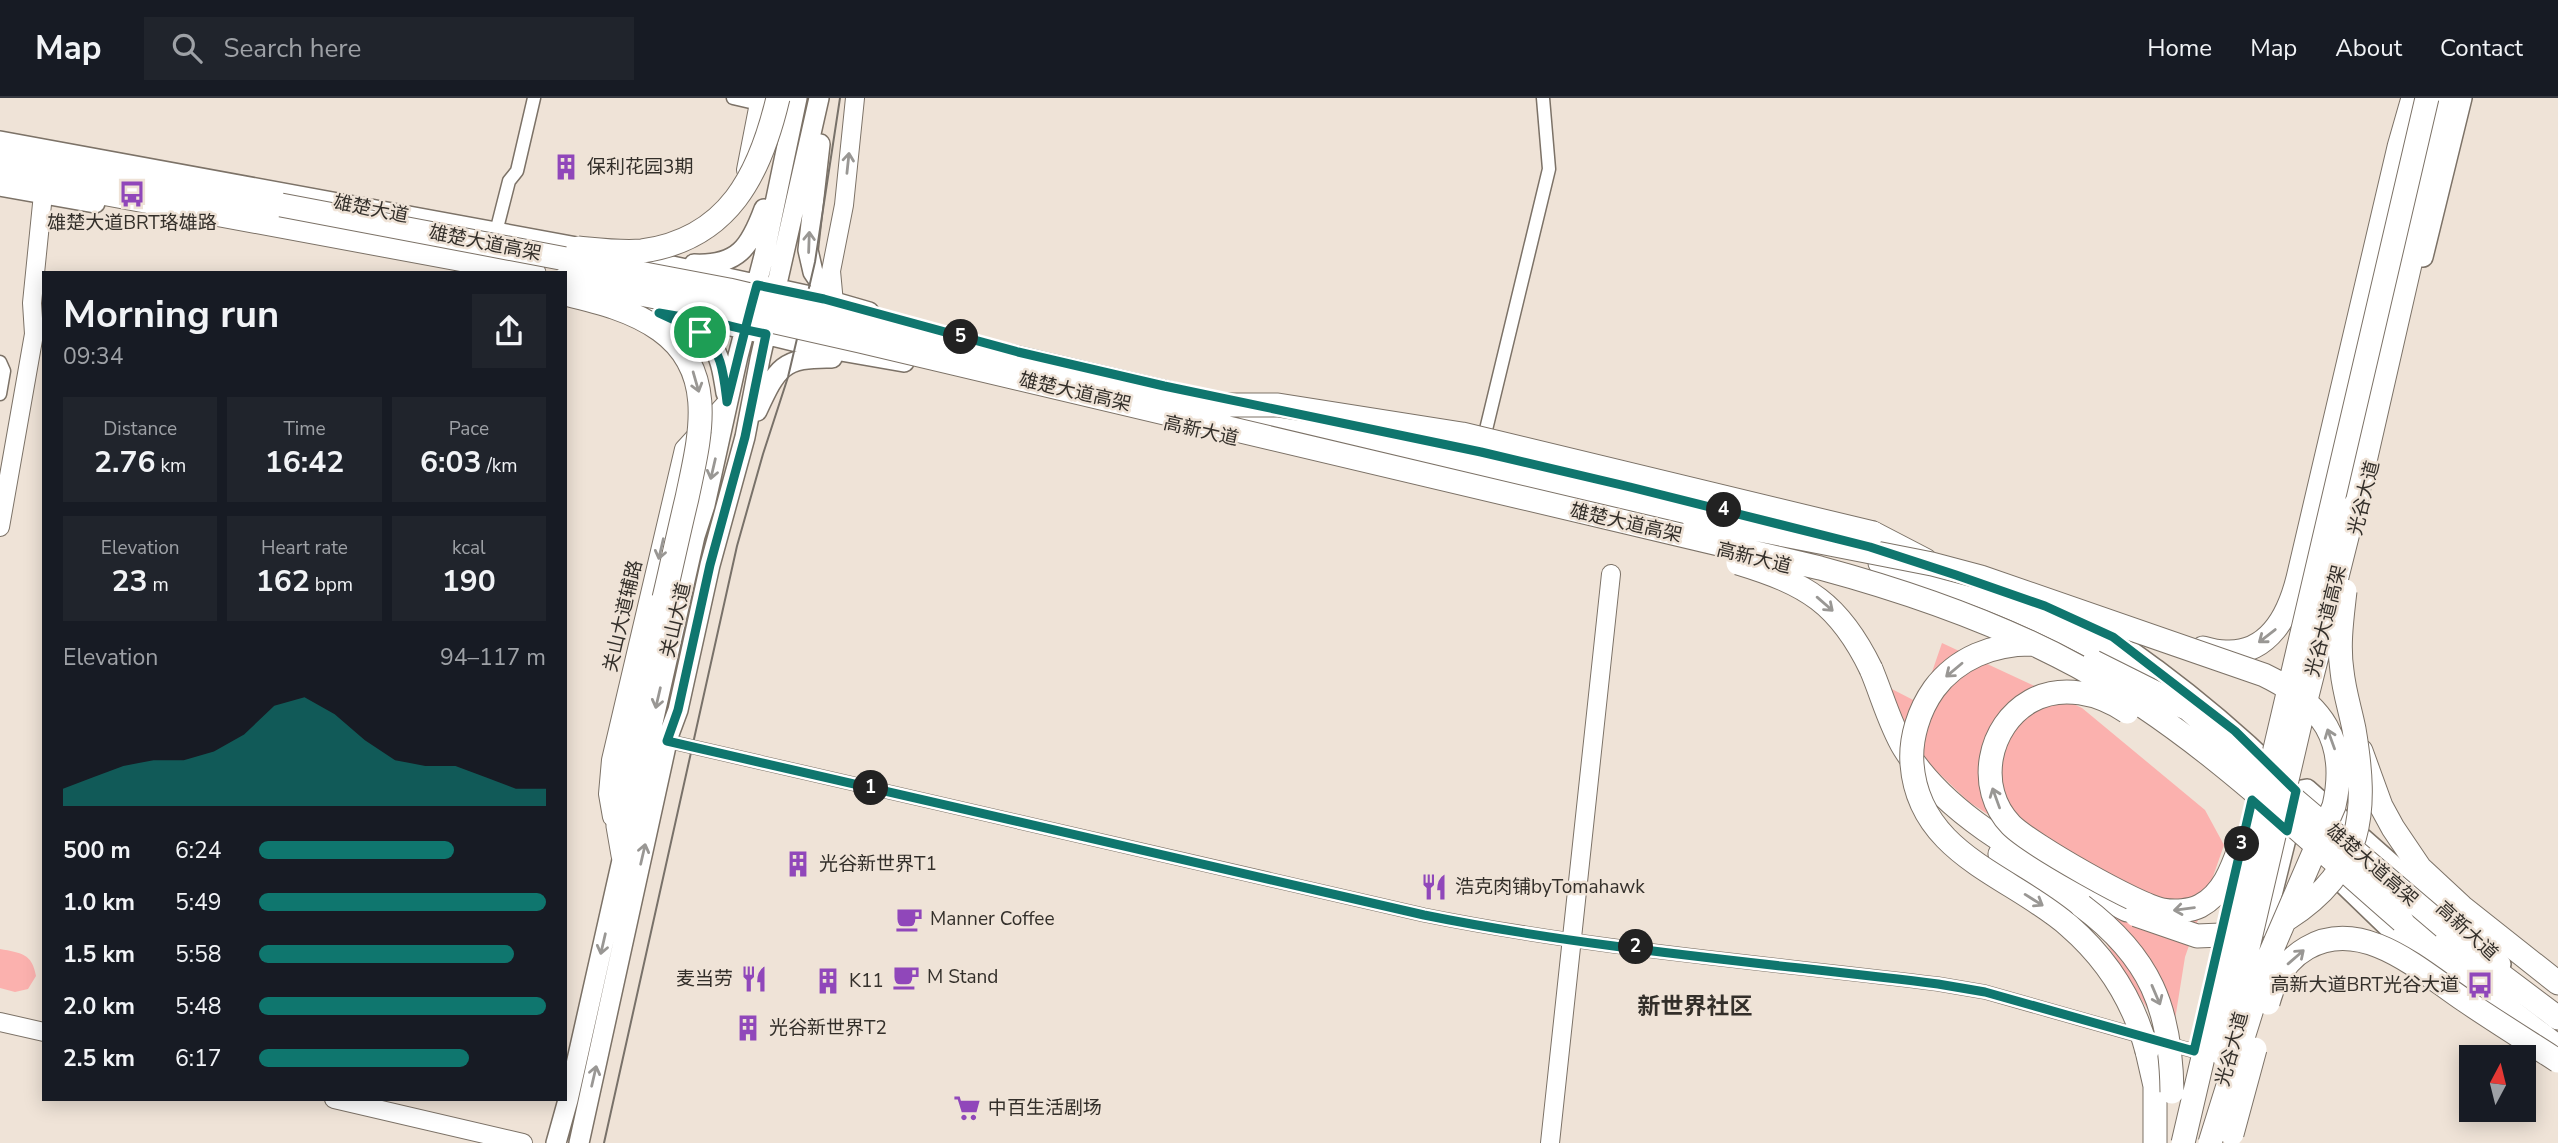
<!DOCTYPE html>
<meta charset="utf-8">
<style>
:root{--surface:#171b24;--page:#20242c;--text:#f1f3f6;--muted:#9ea1a6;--line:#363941;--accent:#0f766e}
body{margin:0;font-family:"Nunito Sans","Noto Sans SC",sans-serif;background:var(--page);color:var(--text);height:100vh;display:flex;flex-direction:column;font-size:26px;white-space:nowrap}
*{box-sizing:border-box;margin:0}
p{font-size:23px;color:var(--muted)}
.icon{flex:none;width:38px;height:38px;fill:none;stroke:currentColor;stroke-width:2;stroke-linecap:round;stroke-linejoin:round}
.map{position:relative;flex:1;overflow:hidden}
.panel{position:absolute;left:42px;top:173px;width:525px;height:830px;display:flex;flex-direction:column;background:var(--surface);border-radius:0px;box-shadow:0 4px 18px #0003}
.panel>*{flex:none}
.needle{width:46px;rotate:7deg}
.buttons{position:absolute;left:2459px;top:947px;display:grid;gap:14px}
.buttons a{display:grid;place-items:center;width:77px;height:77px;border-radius:0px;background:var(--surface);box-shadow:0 4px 18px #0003;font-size:35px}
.pin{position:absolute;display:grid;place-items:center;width:60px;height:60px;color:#fff;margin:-30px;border:4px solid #fff;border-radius:50%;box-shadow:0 2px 7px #0007}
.km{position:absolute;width:35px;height:35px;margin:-18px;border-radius:50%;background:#222;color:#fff;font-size:19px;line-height:35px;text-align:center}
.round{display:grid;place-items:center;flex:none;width:74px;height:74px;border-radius:0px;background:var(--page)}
.head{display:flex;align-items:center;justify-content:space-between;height:119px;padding:0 21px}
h1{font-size:38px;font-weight:700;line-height:52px}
.stats{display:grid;grid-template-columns:repeat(3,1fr);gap:10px;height:119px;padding:7px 21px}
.stats div{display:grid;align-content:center;border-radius:0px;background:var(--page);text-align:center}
.stats b{font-size:30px;font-weight:700}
.stats small{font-size:19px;font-weight:400}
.stats p{font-size:19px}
.chart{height:196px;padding:14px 21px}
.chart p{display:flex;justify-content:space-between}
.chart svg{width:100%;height:126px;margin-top:7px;fill:var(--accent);opacity:.7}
ul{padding:0 21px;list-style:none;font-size:23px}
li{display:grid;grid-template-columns:112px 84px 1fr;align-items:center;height:52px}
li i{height:18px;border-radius:9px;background:var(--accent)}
header{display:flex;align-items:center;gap:42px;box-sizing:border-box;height:98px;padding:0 35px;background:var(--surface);border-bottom:2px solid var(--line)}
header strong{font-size:33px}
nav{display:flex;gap:38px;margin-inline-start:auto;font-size:24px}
.search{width:490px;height:63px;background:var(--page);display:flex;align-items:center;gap:18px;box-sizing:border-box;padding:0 24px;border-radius:0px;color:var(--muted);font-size:26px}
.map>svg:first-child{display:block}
</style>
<header>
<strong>Map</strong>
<div class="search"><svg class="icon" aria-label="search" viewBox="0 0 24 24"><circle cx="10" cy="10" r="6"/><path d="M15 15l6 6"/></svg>Search here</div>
<nav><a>Home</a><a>Map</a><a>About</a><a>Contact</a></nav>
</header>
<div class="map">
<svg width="2558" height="1045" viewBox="0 0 2558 1045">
<rect width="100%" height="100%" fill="#efe3d7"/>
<!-- green -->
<path fill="#fbb1ae" d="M1942 545 2082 610 2205 712 2224 747 2185 859 2174 928 2155 923 2096 829 2029 743 1969 704 1923 660 1886 588 1921 606Z
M0 851C21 855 32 855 36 878L28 891 15 894 0 890Z"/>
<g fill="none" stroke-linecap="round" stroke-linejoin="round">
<!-- street casing -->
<g stroke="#7c7267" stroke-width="15">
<path id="street" d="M733 0 759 6
M496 134 509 83 517 73 534 0
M0 264 4 273 0 296
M1483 344 1549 71 1543 0
M667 643 1424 817C1593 851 1767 865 1938 886L1985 894 2144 939
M2165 945 2194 953"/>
</g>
<!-- secondary casing -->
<g stroke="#7c7267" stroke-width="20">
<path id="secondary" d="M746 72 760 0
M834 205 831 173 844 107 855 0
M0 429 34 236 32 205 43 96
M612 719 608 696 611 662 684 351 727 304
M0 924 44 934
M334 1001 523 1045
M1550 1045 1611 476"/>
</g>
<!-- primary casing -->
<g stroke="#7c7267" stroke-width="22">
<path id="primary" d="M0 43 593 152
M820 46 808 152 813 174 834 205
M0 88 95 105
M626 158 824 201 869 214
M2423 159 2462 0
M694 166C738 168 750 149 764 111
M625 205 658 215 723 226 818 249 904 264
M682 226C718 242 720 258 726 295
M757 313C777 270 782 259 832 260
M1379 333 1630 389 1769 424
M2074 520C2105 533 2131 553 2157 572 2200 604 2240 638 2278 675
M2296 693 2307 691 2469 834 2501 866
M2335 778 2419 859 2434 868
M2264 829 2293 713
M556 1045 568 1002 695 438 705 407 738 258 764 158 797 0
M579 1045 668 639 678 612 710 467 745 339 760 261 819 0"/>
</g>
<!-- highway casing -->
<g stroke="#7c7267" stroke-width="25">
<path id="highway" d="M0 55 281 107
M0 76 534 175
M1236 311 1710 423
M2355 407 2448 0
M1873 435 1925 462
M1880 465C1971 490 2063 527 2142 579
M2203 550C2210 552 2218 554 2226 554 2269 556 2289 516 2298 480L2399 49 2413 0
M1871 571C1882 597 1890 627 1904 650 1953 729 2049 769 2127 812
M2361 653 2381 708 2393 730 2420 770 2462 809 2558 885
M2000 756 2082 808
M623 757 618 728V704L664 500
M2402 823 2480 890 2558 949
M2444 829 2493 871 2558 920
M2147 953 2155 988V1045"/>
</g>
<!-- street -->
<use href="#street" stroke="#fff" stroke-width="12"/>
<!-- secondary -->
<use href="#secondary" stroke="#fff" stroke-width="18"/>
<!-- primary -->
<use href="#primary" stroke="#fff" stroke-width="19"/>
<!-- highway -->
<use href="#highway" stroke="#fff" stroke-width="23"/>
<!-- tram -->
<path stroke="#787169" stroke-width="2" d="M604 1045 737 448 763 356 788 279 815 164 840 0"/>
<!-- highway-bridge casing -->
<g stroke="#7c7267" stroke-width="25" stroke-linecap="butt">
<path id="highway-bridge" d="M281 107 729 192 1219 307H1278L1462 336 1873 435
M578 150C599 152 621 155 642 153 729 141 760 76 778 0
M565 181 726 213 860 243 1820 470C1909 494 1996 524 2077 568 2198 634 2299 734 2402 823
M565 196C598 204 632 212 660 232 719 274 699 342 687 400 679 433 672 466 664 500
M1693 419 1932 466 1981 479 2264 577C2322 605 2349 643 2334 708L2267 863 2210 1045
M1738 465C1807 486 1839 505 1871 571
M2031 546C1993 546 1957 560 1934 591 1919 612 1910 640 1912 666 1919 757 2011 777 2069 828 2107 861 2134 904 2147 953
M2094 564 2188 611 2444 829
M2127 614C2099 595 2062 586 2031 603 1988 627 1975 690 2011 727 2030 746 2138 808 2163 812 2175 814 2190 813 2200 808 2223 796 2232 771 2240 748
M2082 808C2150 859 2171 910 2172 994
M2136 817 2197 838 2245 836
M2287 821C2364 772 2368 714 2354 631 2350 611 2344 593 2342 573 2338 547 2342 520 2345 493
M2268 905C2274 882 2286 862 2307 850 2362 818 2421 873 2464 902 2495 923 2527 943 2558 963
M2223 957 2300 626 2355 407
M2232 1036 2255 951
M2183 1045 2427 0"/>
</g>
<!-- highway-bridge -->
<use href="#highway-bridge" stroke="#fff" stroke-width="23"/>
</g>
<!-- one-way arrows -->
<defs><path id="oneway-shaft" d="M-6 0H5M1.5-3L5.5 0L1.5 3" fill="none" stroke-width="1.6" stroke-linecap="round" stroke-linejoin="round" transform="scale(1.75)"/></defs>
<g stroke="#999794">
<use href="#oneway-shaft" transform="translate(848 65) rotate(-84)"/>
<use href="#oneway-shaft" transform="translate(809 144) rotate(-88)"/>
<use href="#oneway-shaft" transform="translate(696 284) rotate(74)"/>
<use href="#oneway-shaft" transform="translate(713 371) rotate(103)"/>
<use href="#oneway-shaft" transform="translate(661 451) rotate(103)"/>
<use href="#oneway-shaft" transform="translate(1825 506) rotate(41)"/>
<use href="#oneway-shaft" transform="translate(2267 538) rotate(142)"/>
<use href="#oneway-shaft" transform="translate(1954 572) rotate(140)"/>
<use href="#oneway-shaft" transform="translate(658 600) rotate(103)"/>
<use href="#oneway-shaft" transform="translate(2331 641) rotate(-110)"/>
<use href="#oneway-shaft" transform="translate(1996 700) rotate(-110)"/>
<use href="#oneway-shaft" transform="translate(643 756) rotate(-77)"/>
<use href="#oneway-shaft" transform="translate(2034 802) rotate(32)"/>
<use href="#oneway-shaft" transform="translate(2184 811) rotate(173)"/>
<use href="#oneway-shaft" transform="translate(603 846) rotate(103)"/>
<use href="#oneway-shaft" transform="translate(2296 859) rotate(-41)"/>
<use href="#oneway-shaft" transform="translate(2156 897) rotate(67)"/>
<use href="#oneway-shaft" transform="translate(594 978) rotate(-77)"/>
</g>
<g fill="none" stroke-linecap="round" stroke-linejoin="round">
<!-- route casing -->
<g stroke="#fff" stroke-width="14">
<path id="route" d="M700 234 659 215 723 226C737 230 751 233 766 236L745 339 710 467 678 612 667 643 1424 817C1592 851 1767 865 1938 886L1985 894 2194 953 2252 702 2287 733 2296 693 2235 633 2113 539 2045 508 1956 477 1870 449 1630 389 1481 354 1164 288 1018 254 824 201 757 187C746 226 737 265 727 304 724 279 722 250 700 234"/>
</g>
<!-- route -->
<use href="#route" stroke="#0f766e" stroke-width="9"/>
</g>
<!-- icons -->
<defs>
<g id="building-bare" transform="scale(2.1)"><path d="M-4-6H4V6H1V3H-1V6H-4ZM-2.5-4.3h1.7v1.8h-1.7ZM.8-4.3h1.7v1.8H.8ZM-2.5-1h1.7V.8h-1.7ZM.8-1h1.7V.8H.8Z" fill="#9047ba" stroke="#efe3d7" stroke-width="2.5" paint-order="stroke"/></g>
<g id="bus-bare" transform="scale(2.1)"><path d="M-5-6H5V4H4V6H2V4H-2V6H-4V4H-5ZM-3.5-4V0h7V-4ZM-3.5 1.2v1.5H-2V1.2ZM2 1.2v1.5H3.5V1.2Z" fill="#9047ba" stroke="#efe3d7" stroke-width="2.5" paint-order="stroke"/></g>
<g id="restaurant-bare" transform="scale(2.1)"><path d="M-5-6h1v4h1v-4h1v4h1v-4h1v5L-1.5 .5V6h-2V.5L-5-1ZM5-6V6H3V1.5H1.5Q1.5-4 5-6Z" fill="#9047ba" stroke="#efe3d7" stroke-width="2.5" paint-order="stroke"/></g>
<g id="cafe-bare" transform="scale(2.1)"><path d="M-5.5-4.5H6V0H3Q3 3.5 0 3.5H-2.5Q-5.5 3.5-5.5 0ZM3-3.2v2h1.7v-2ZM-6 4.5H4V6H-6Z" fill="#9047ba" stroke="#efe3d7" stroke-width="2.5" paint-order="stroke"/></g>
<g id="supermarket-bare" transform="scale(2.1)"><path d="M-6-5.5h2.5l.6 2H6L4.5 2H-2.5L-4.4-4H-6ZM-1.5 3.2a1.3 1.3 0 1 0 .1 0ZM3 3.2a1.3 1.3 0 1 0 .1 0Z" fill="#9047ba" stroke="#efe3d7" stroke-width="2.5" paint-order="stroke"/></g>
</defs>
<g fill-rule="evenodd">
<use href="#building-bare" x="566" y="69"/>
<use href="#bus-bare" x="132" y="96"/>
<use href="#building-bare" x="798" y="766"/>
<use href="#restaurant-bare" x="1434" y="789"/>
<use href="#cafe-bare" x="909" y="821"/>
<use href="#cafe-bare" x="906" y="879"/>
<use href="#restaurant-bare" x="754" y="881"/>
<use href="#building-bare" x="828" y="883"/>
<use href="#bus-bare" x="2480" y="887"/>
<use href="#building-bare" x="748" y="930"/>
<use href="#supermarket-bare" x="967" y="1010"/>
</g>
<g text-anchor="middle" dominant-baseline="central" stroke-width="5" stroke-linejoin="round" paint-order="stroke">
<!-- poi labels -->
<g font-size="19" fill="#332f2a" stroke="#efe3d7" text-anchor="start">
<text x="587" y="69">保利花园3期</text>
<text x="132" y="125" text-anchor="middle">雄楚大道BRT珞雄路</text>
<text x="819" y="766">光谷新世界T1</text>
<text x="1455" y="789">浩克肉铺byTomahawk</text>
<text x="930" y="821">Manner Coffee</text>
<text x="927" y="879">M Stand</text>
<text x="733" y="881" text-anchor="end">麦当劳</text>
<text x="849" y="883">K11</text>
<text x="2459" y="887" text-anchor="end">高新大道BRT光谷大道</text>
<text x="769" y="930">光谷新世界T2</text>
<text x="988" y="1010">中百生活剧场</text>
</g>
<!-- street labels -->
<g font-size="19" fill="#332f2a" stroke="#efe3d7">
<text transform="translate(371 111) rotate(11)">雄楚大道</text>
<text transform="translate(485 145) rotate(11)">雄楚大道高架</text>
<text transform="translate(1075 294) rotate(13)">雄楚大道高架</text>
<text transform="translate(1201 333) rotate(13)">高新大道</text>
<text transform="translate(2364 400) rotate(-76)">光谷大道</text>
<text transform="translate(1626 425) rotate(13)">雄楚大道高架</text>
<text transform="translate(1754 460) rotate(14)">高新大道</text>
<text transform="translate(623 518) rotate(-77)">关山大道辅路</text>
<text transform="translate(676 522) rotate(-77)">关山大道</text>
<text transform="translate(2326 523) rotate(-76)">光谷大道高架</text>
<text transform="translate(2372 767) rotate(41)">雄楚大道高架</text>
<text transform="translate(2467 833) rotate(43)">高新大道</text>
<text transform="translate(2232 951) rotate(-75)">光谷大道</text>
</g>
<!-- quarter labels -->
<g font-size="23" font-weight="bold" fill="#332f2a" stroke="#efe3d7">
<text x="1695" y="908">新世界社区</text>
</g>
</g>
</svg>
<div class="buttons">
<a><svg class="needle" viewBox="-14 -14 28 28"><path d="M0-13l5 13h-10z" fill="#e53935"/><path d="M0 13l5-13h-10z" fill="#9ea1a6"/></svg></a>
</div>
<div class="pin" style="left:700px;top:234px;background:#1e9e55"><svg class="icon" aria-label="arrive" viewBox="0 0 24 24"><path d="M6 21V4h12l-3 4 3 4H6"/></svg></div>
<b class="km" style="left:871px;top:690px">1</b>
<b class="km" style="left:1636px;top:849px">2</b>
<b class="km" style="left:2242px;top:746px">3</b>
<b class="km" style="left:1724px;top:412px">4</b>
<b class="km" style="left:961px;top:239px">5</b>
<section class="panel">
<div class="head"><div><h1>Morning run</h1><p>09:34</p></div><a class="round"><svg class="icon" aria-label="share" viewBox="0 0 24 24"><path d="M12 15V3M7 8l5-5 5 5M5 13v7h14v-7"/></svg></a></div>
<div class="stats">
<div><p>Distance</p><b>2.76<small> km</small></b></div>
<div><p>Time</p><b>16:42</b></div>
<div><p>Pace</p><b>6:03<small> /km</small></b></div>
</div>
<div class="stats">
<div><p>Elevation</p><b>23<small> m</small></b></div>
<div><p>Heart rate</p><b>162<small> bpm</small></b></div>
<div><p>kcal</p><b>190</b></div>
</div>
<div class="chart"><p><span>Elevation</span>94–117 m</p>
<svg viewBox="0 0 160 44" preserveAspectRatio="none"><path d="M0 44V38L10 34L20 30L30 28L40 28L50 25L60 19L70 9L80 6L90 12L100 21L110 28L120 30L130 30L140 34L150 38L160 38V44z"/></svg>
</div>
<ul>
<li><b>500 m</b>6:24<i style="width:68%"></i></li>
<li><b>1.0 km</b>5:49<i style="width:100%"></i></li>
<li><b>1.5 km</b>5:58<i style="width:89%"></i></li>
<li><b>2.0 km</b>5:48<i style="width:100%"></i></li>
<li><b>2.5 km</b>6:17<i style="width:73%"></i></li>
</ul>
</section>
</div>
